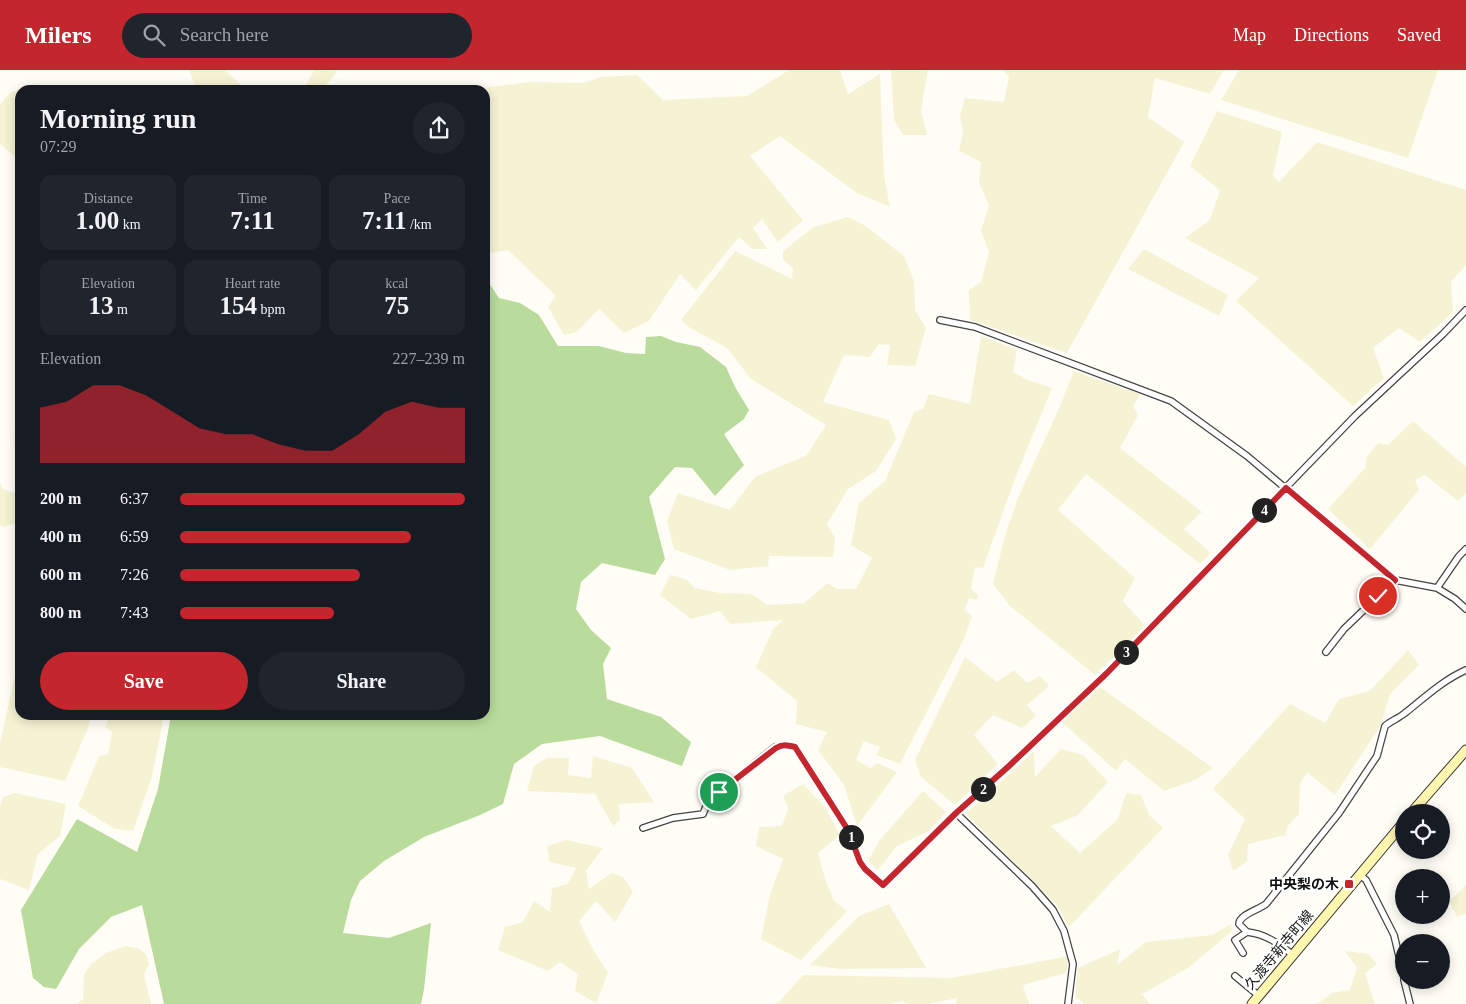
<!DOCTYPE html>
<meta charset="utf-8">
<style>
:root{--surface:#171b24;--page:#20242c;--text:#f1f3f6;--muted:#9ea1a6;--accent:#c4262e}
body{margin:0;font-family:"Times New Roman","Noto Sans JP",serif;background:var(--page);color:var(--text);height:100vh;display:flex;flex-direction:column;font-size:19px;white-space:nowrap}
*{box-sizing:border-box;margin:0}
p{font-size:16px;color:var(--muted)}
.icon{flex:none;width:28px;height:28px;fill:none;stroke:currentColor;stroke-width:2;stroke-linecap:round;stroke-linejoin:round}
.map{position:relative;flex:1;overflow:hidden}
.drawer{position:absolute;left:15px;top:15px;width:475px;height:635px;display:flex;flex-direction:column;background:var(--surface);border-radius:15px;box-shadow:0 2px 12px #0003}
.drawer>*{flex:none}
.buttons{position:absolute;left:1395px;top:734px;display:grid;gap:10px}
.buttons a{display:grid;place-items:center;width:55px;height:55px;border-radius:50%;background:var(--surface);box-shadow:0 2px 12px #0003;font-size:25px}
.pin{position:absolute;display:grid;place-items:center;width:42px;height:42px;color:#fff;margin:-21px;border:2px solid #fff;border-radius:50%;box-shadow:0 1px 5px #0007}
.km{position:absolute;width:25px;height:25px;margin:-12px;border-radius:50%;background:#222;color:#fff;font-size:14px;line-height:25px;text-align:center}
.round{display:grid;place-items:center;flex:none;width:52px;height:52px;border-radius:26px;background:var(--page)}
.overview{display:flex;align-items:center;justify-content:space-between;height:85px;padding:0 25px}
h1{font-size:28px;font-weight:800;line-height:38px}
.metrics{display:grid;grid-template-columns:repeat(3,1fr);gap:8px;height:85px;padding:5px 25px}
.metrics div{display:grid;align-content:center;border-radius:12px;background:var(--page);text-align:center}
.metrics b{font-size:25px;font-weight:800}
.metrics small{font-size:14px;font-weight:400}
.metrics p{font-size:14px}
.chart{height:140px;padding:10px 25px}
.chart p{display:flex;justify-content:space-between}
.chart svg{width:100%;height:90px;margin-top:5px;fill:var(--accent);opacity:.7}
.action{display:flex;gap:10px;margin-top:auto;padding:10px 25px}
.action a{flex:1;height:58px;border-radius:30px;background:var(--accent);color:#fff;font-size:20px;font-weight:800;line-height:58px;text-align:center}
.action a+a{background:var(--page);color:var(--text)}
ul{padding:0 25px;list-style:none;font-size:16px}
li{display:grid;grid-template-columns:80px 60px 1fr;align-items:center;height:38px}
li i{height:12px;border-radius:6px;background:var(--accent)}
header{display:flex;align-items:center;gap:30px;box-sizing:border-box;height:70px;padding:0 25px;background:var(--accent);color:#fff}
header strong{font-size:24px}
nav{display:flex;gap:28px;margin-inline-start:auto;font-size:18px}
.search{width:350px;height:45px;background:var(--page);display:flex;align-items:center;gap:12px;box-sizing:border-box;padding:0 18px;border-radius:28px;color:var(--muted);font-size:19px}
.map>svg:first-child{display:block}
</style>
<header>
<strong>Milers</strong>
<div class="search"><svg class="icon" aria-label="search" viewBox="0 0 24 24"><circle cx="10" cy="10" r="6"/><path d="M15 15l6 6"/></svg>Search here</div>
<nav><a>Map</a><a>Directions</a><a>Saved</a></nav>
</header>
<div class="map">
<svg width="1466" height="934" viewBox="0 0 1466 934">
<rect width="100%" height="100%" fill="#fffdf5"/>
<!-- farmland -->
<path fill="#f6f3d4" d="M189 0H225L246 20H197Z
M314 0H335L337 2 322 20H303Z
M789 0H840L848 24 880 4 884 105 890 137 857 123 780 66 750 86 803 150 778 172 762 149 753 158 767 179H752L739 167 696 220 680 204 649 251 624 263 599 239 577 262 564 265 548 237 556 226 508 180 491 183 485 175V20L473 19 530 12 584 13 601 7 637 5 663 30 747 26Z
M891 0H928L921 40 927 65H903L894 50Z
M1002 0H1224L1210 24 1155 8 1148 47 1184 72 1067 283 970 250 969 220 981 212 989 182 981 161 989 135 979 113 981 92 959 81 963 62 960 45 965 28 1004 32 1009 6Z
M1239 0H1438L1408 88 1221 30Z
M25 17 28 20H20V91L0 74V34L10 23Z
M1217 41 1282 62 1273 106 1279 112 1317 72 1466 120V195L1451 212 1453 242 1420 272 1399 258 1373 278 1384 308 1353 336 1236 231 1259 208 1185 168 1210 150 1220 120 1190 96Z
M848 147 866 156 904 186 914 211 915 240 926 258 915 296 887 295 890 275 879 274 870 287 844 285 823 332 889 350 896 369 876 401 848 419 827 454 835 468 833 487 769 486 768 496 730 500 674 479 667 451 678 423 730 440 755 407 807 385 826 355 751 309 727 278 690 258 681 250 735 181 792 209 793 198 783 190V181L814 157Z
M1144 179 1228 225 1219 246 1128 199Z
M981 266 1017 280 1013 302 1028 310 1052 318 1014 411 983 498 975 497 971 518 978 525 977 530 969 528 964 540 972 546 964 569 900 694 876 685 880 677 864 671 856 690 871 698 877 693 897 702 857 756 844 715 818 680 827 662 796 654 797 631 756 597 773 559 783 550 730 554 720 541 691 549 660 525 670 505 686 509 695 518 720 523 752 524 767 535 804 533 828 513 837 519H856L872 488 851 475 859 433 885 411 914 342 923 339 929 324 970 334Z
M1074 301 1140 324 1133 336 1138 345 1120 378 1202 442 1184 459 1211 483 1200 494 1086 404 1058 440 1135 508 1123 531 1145 556 1095 605 1010 536 993 514 1006 462 1020 423 1058 341Z
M17 324H20V388L14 375Z
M1413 351 1466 397V423L1458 431 1425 405 1415 410 1419 420 1370 479 1328 439 1366 397V388L1378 373 1388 375Z
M0 413 3 419 20 425V447L14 454 3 457 0 454Z
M1408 580 1419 595 1390 624 1381 655 1335 725 1307 702 1300 714 1299 744 1287 757 1286 765 1248 774 1247 791 1233 801 1228 785 1245 749 1213 719 1290 634 1325 653 1339 629 1370 621Z
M20 583V645H91L88 658 65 711 0 697V673Z
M965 587 997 612 1014 600 1027 613 1040 606 1049 616 1027 635 1036 646 1022 658 993 645 974 665 998 694 955 735 921 707 915 690Z
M1100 617 1213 698 1195 710 1164 721 1125 689 1116 701 1062 652Z
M110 645H164L152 707 133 761 115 759 78 736 99 686 108 685 112 662 105 657Z
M1061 679 1083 685 1108 712 1078 745 1051 756 1080 783 1118 749 1126 723 1141 725 1149 745 1163 758 1069 857 1057 835 966 744 1034 681 1035 707Z
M593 686 632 698 654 732 619 734 620 750 613 756 595 724 527 721 534 696 547 688H569L568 705 591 708Z
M803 714 825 737 840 765 818 783 825 809 834 831 847 841 801 890 761 869 770 825 783 789 756 776 759 757 782 756 788 738 783 726Z
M923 721 946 742 929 761 897 776 878 800 868 791 879 771Z
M15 723 66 734 60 766 38 784 29 820 0 809V736L3 727Z
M566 770 603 778 586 801 589 819 612 803 623 807 633 822 615 852 596 831 579 851 594 881 608 903 596 933 575 921 578 904 560 892 548 901 498 880 505 857 523 852 534 831 550 842 552 818 568 814 576 798 550 792 547 776Z
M1466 815V843L1457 847 1449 831Z
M889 834 926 898 840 899 810 895 859 846Z
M1231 854 1232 861 1188 898 1142 924 1150 934H1083V932L1075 927 1078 898 1120 879 1117 895 1146 872 1212 865Z
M125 876 138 878 146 884 149 894 144 904 151 934H77L83 929 84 905 91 894 106 883Z
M1345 881 1368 884 1377 894 1365 903 1375 934H1317L1332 923 1350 920 1357 898Z
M1069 886 1066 903 1023 915 1029 934H956L957 928 928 934H907L902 931 891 934H774L779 932 803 905 951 908Z"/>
<!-- forest -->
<path fill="#b9dc9c" d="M485 207 499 228 520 233 539 245 558 276H599L626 283 645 284 646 267 661 266 676 272 700 277 726 297 735 317 749 340 744 349 724 364 744 395 715 426 692 398 675 397 649 427 665 489 655 505 602 493 581 512 576 539 591 560 611 578 603 594 607 629 661 647 691 672 682 696 600 666 542 674 514 694 503 734 480 745 424 767 384 791 360 811 351 830 343 863 389 868 431 853 424 919 421 934H164L142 835 111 847 79 879 56 919 44 917 33 908 21 840 77 749 137 782 158 719 171 645H485Z"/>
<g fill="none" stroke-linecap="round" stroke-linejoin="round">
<!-- street casing -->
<g stroke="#444" stroke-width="8">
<path id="street" d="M940 250 975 257 1171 331 1247 386 1395 510 1437 518 1455 529 1466 539
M1437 518 1459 486 1466 479
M1326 582 1344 559 1395 510
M956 743 1032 816 1053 840 1064 861 1073 894 1068 934
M643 758 673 748 703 744 707 734 719 722 775 677C785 674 792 674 799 682L848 760 860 792 865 799 883 815 956 743 1009 696 1107 603 1355 346 1443 264 1466 240
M1360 805 1366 810 1394 865 1404 907
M1247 862 1239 854C1239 845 1258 840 1266 834L1339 743 1377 686 1385 656C1391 651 1399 648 1405 643 1424 628 1443 610 1466 600
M1243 883 1235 870 1247 862C1266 864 1279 874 1293 885
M1235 906 1259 926
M1404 910 1410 934"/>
</g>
<!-- secondary casing -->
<g stroke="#333" stroke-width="11">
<path id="secondary" d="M1412 742 1466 680
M1252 934 1404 752"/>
</g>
<!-- street -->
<use href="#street" stroke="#fff" stroke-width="5.5"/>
<!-- secondary -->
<use href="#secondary" stroke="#fff6b0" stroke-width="9"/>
</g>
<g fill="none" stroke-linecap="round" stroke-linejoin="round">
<!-- route casing -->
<g stroke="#fff" stroke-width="10">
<path id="route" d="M719 722 776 678C783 674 787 675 795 677L848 760 860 792 865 799 883 815 956 743 1009 696 1107 603 1286 418 1395 510 1378 526"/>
</g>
<!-- route -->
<use href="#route" stroke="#c4262e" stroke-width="6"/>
</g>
<!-- markers -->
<rect fill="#c4262e" stroke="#fff" stroke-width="2" x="1344" y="809" width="10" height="10" rx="2.5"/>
<g text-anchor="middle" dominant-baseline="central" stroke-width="5" stroke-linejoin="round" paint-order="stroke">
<!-- poi labels -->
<g font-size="14" font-weight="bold" fill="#111" stroke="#fff" text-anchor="end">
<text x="1339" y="814">中央梨の木</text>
</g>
<!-- street labels -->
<g font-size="14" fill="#111" stroke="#fff">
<text transform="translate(1279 880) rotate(-50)">久渡寺新寺町線</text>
</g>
</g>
</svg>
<div class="buttons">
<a><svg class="icon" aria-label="locate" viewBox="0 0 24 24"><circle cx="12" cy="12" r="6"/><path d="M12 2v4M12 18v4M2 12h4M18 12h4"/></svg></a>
<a>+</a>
<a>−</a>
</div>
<div class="pin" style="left:719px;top:722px;background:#1e9e55"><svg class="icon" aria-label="arrive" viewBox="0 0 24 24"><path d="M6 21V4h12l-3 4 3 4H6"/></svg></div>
<div class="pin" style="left:1378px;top:526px;background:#d93025"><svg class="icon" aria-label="check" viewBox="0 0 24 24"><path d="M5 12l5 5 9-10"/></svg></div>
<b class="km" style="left:851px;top:767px">1</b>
<b class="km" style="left:983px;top:719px">2</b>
<b class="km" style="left:1126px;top:582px">3</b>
<b class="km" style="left:1264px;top:440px">4</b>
<section class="drawer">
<div class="overview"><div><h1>Morning run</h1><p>07:29</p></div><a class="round"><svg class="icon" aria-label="share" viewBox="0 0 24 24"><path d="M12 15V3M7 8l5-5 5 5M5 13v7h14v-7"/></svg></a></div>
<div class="metrics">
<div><p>Distance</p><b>1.00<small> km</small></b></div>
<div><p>Time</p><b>7:11</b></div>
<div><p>Pace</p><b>7:11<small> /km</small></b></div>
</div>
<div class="metrics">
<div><p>Elevation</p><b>13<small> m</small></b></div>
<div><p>Heart rate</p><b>154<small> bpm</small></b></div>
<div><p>kcal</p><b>75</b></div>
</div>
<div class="chart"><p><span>Elevation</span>227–239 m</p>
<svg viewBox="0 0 160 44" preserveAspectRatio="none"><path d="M0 44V17L10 14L20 6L30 6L40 11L50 19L60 27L70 30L80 30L90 35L100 38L110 38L120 30L130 19L140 14L150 17L160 17V44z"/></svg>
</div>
<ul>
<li><b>200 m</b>6:37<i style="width:100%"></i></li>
<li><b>400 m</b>6:59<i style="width:81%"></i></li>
<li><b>600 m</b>7:26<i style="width:63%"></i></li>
<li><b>800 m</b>7:43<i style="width:54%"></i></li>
</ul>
<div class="action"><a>Save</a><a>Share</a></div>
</section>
</div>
